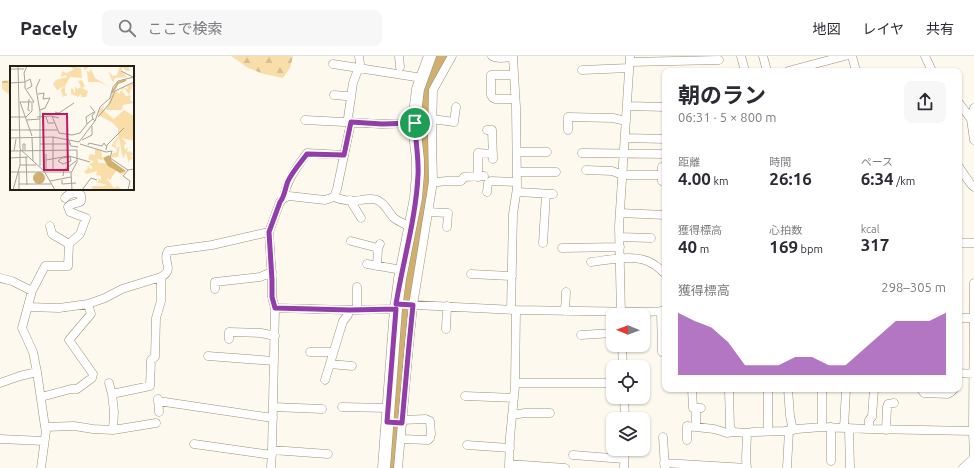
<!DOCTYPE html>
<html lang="ja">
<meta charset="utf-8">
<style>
:root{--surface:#fff;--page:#f7f7f7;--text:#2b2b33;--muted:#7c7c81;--line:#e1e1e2;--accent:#933daa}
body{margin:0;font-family:Ubuntu,"Noto Sans JP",sans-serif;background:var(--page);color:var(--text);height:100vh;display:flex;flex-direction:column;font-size:15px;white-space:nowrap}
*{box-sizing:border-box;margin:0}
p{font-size:13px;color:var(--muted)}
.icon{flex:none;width:22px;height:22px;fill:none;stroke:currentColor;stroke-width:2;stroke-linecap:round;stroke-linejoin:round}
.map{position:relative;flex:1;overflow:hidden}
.panel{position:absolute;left:662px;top:12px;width:300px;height:324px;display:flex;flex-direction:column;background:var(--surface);border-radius:8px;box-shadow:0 1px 3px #0004}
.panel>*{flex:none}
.needle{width:26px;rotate:271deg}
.fabs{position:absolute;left:606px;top:252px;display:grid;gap:8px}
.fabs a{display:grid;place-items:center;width:44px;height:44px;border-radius:8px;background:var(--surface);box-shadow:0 1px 3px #0004;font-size:20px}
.pin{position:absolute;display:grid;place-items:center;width:34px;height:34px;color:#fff;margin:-17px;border:2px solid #fff;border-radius:50%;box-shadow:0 1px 4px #0007}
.round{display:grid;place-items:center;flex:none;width:42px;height:42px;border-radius:8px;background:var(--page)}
.head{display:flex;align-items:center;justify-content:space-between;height:68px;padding:0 16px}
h1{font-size:22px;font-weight:700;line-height:30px}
.figures{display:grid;grid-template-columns:repeat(3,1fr);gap:6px;height:68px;padding:4px 16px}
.figures div{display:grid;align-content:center}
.figures b{font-size:17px;font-weight:700}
.figures small{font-size:11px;font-weight:400}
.figures p{font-size:11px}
.chart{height:112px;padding:8px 16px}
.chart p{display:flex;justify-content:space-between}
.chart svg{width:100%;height:72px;margin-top:4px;fill:var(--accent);opacity:.7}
header{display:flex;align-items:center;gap:24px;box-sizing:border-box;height:56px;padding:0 20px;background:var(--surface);border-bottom:1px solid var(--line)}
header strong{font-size:19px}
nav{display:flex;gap:22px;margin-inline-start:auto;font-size:14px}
.search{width:280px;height:36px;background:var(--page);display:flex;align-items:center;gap:10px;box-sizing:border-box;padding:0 14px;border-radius:8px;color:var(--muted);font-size:15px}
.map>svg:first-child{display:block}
</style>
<header>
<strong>Pacely</strong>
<div class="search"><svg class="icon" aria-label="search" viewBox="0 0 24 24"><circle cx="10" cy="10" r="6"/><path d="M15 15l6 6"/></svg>ここで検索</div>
<nav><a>地図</a><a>レイヤ</a><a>共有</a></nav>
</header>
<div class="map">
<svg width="974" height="412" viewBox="0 0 974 412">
<defs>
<pattern id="forest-firs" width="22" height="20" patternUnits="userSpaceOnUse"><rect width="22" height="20" fill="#fadea9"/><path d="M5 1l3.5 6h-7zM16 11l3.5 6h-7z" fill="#d6be91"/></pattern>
</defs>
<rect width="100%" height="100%" fill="#fef9ef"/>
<!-- forest -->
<path fill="url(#forest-firs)" d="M231 0H293L290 12 283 22 264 18 248 12Z
M11 24V40L2 33V25Z"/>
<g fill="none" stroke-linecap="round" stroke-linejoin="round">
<!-- river -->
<path stroke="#d1b06f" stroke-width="13" d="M392 412 399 318 408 230 427 122 425 40C428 24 435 13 443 0"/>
<!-- minor casing -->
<g stroke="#9c9079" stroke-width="9">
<path id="minor" d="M399 0 400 11
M492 0C498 4 506 1 513 1
M741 0 745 15
M763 0 767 15
M852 0 856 15
M925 0 932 15
M630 6 719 4
M333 8 416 21 422 23
M582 14 629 12
M788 15 845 0
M514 19H491V39L493 42 495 43H515
M334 39 346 40 351 42
M959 47 971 63H974
M627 50 665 51
M974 52 971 63 974 84
M432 63 454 66 456 51
M305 64 382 68 415 67
M487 74H492L493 103
M568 74V61L613 62 626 65
M625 82 665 83
M517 96H547
M582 97 665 98
M662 111V125
M959 111 970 127 974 131
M586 114 612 115 623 119H662
M517 116H556
M478 121V97L493 98
M433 126H438L446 125H461L464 121 484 120
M487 136 488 127 491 125 517 126
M517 136 553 138
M334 141C341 144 353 146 361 144 366 143 371 142 377 144 385 147 388 156 394 162 399 166 405 168 411 171
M284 142C286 125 297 111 307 97L344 99
M350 144 361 162
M428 156 448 157 447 171
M620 157 665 159
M50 170 52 178 69 188
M620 181 651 182
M351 185 378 192
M543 187 546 138
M959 187H974
M562 192 620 191
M591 206C609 204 637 197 653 208 657 210 660 213 663 216
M367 208 402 214
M377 210 378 192 380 188
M471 218 512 220
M0 222 12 225 32 235
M215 233V226L260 221 272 216
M396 248 516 254 646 256 665 255
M28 251 59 252 88 248 105 242 122 233 161 221C176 213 161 205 168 195L212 189 269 176
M275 252 350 254 396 253
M357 254V231
M511 254 513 158 517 132 516 51 514 19 513 0
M565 255 566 236
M661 255 662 296H665
M621 259 619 170 630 0
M959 262H973
M446 273 447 250
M581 279 613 277
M229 283V276L261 277 275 280
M622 289 623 311
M310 296H333
M208 300 274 305
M330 308 352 310
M959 317 974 318
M325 324 343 265 348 259V254
M0 327 20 320 37 316
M109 327 112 338
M515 327H613
M692 333 693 352H701
M729 333 730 371 733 376
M788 333 790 360 793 374
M921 333 924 337 948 338 951 336 954 333
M465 340 514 342
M41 341 71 333H77L92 322 93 318 69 284 91 258 88 248
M624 341 625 363
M158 343 159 356
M158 345 273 362
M273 351 322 353
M342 351 388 352
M512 359 525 357H550
M45 371 74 370 93 373 113 374 114 356 112 338 150 330 151 304 155 301 156 262 161 245V221
M696 371V352
M822 371V333
M831 371V405
M844 372 846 333
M849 372 850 412
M869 373V364L872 361 874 333
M113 374 156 367
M886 374 887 351 888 348 894 347
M768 375V333
M663 381 665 412
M0 383 44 385
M401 383 428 384 430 382 431 378 430 365 426 363 402 364
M687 384V370L714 373 727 377 733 376 747 377 753 376 785 375 797 373 822 371 869 373 973 375
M194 388 272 399
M467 389 510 392
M272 394 328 398
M573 399 624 403
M664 407 747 412
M509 408 565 412
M41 412 46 375 45 371 37 316 33 296 22 272 32 235 45 210H68L69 188 80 178 86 162 70 156 68 151 70 149 80 146 81 145V139C76 136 69 137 65 142
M271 412 272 394 275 252 272 241V224L269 176 280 146 284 142 289 140 325 144 334 141 337 133 351 66 348 62 353 27 360 8 359 0
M398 412 409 289 413 249 433 126 432 79 433 34 452 0
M509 412 510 381 515 330 516 254
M624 412 625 393
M747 412 746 403 747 377
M787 412 789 374
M963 412 974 402
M973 412 974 402 973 375 974 227"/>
</g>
<!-- primary casing -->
<g stroke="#9c9079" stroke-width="13">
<path id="primary" d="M384 412 396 253 400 223 416 142 418 118V104L415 77V57L418 33 430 0"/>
</g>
<!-- minor -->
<use href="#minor" stroke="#fff" stroke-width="8"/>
<!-- primary -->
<use href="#primary" stroke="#fff" stroke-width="12"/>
</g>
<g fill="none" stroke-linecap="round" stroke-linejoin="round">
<!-- route casing -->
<g stroke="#fff" stroke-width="8">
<path id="route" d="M351 66 382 68 415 67C415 84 419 101 418 119 416 162 403 205 396 248L413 249 409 289 402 367 387 366 396 253 350 254 275 252 272 241V224L269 176 280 146C285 140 285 132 288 125 293 115 301 106 307 98L344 99Z"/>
</g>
<!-- route -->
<use href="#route" stroke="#933daa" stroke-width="5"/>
</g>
<!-- overview -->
<g transform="translate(10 10)">
<rect width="124" height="124" fill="#fef9ef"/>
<path d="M58 0 71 2 72 12 60 11 55 20V27L58 29 53 31 51 24 54 20 47 24 43 18 46 14 57 11 56 9 51 11 52 5 57 7 64 3ZM74 0H80L75 4 79 6 81 3 85 12 100 21 89 16H78L77 6 74 3ZM110 0 119 1 120 5H116L113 1 111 4 117 11 105 12 103 17 98 5 103 10 107 9ZM72 14 75 20 72 22 78 25 76 31H71V28L68 31 61 28V22L63 23 65 28V20L67 23 71 21 68 15ZM124 16 119 29 114 22 112 25 116 30 121 29 120 34 124 37 113 39 112 44H96L102 28 107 25 109 28 113 21 118 23 117 20ZM94 39 93 44 104 53 114 44 124 50V75L112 72 117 78 114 79 115 84 118 81 117 86 120 85 124 89H120L123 92 119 95V98L116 87 113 93 109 72 105 78 107 82 110 80 108 91 100 92 103 87 107 86 106 82 101 80 108 70V63L103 57 88 49 90 43ZM85 83 91 85 93 94 87 93 89 97H96L104 104 108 103 116 106 111 109 107 104 100 114 96 112 104 122 108 120 112 124H85L81 121 83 120H94L97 119 85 116 89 115 87 112 91 114V110L86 109 87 105 77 108 74 106 78 102 77 99 81 103 83 102 79 98 84 96 78 93 80 88 85 89Z" fill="#fadea9"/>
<path d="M99 89 102 95 116 105 110 107 98 100 93 92ZM23 112a6 6 0 1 1 12 0a6 6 0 1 1-12 0Z" fill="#d1b06f"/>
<path fill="none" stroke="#d1b06f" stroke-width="2" d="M102 27 108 17 116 14"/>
<path fill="none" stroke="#a7a299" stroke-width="1" d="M8 0 10 83 34 105 45 124M0 3H14M111 5 123 11M30 13 26 22 30 46V100M0 17 15 16 14 7 17 0M17 23 22 20 20 13 15 16V22L24 36M28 28 34 27 33 33 40 32 35 42 30 44M19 33 18 44 20 45M10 36 22 70M10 36H24M80 40 85 46 82 50 83 53M45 46 49 47 64 37M42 50 49 67 62 69 70 67 78 57 83 53 85 55M0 51H16M16 51 22 45V37M27 51 41 50 49 52M36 51 38 57H44M88 51 100 37 105 25 124 16M17 54 30 53M77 58 76 51 84 46M0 64H47M0 72 43 71 69 76 85 55 90 41 100 32 103 21 108 15 124 11M22 72 23 95M72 74 82 69V60M59 75 61 80 68 81M30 78H43M43 78H61M70 78 96 86 102 85 100 92 118 104M78 79 79 77 92 80 94 77 96 80M13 84V78H15V84M96 84 97 79 114 62M0 85 67 84M4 85 6 73M36 88V104M16 91 17 119M0 92 18 91M52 92 60 91 61 95 53 98 48 95ZM36 94 59 90 80 96M10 99H26M43 104V71M0 106H61M9 106V124M53 110 54 104 66 95M52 114V118L66 117M40 115 61 111M9 118H41M3 124 10 99V84M62 124 61 107 67 96V84M72 124 81 112 87 114M118 124 120 115 113 110 118 104 124 103"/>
<path fill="#c2185b" fill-opacity="0.15" stroke="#c2185b" stroke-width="2" d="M33 48H57L58 104H34Z"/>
<rect width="124" height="124" fill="none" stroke="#252017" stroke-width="2"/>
</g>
</svg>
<div class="fabs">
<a><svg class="needle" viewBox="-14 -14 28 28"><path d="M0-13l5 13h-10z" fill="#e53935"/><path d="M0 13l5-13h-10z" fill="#7c7c81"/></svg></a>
<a><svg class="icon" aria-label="locate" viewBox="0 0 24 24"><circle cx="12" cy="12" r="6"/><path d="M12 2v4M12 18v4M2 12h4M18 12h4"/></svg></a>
<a><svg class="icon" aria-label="layers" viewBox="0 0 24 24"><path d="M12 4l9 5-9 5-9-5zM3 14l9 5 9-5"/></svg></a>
</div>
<div class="pin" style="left:415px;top:67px;background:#1e9e55"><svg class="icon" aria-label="arrive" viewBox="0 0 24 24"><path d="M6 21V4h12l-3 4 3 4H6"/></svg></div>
<section class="panel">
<div class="head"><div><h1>朝のラン</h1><p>06:31 · 5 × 800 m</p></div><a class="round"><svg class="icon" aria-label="share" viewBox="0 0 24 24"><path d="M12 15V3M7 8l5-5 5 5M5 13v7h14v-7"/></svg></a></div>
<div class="figures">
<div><p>距離</p><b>4.00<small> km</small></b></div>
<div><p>時間</p><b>26:16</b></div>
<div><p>ペース</p><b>6:34<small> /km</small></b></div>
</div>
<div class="figures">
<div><p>獲得標高</p><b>40<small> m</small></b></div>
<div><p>心拍数</p><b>169<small> bpm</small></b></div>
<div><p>kcal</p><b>317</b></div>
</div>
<div class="chart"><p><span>獲得標高</span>298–305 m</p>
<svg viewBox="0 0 160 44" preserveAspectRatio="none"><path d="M0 44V6L10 11L20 15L30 24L40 38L50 38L60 38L70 33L80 33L90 38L100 38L110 29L120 20L130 11L140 11L150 11L160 6V44z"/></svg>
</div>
</section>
</div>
